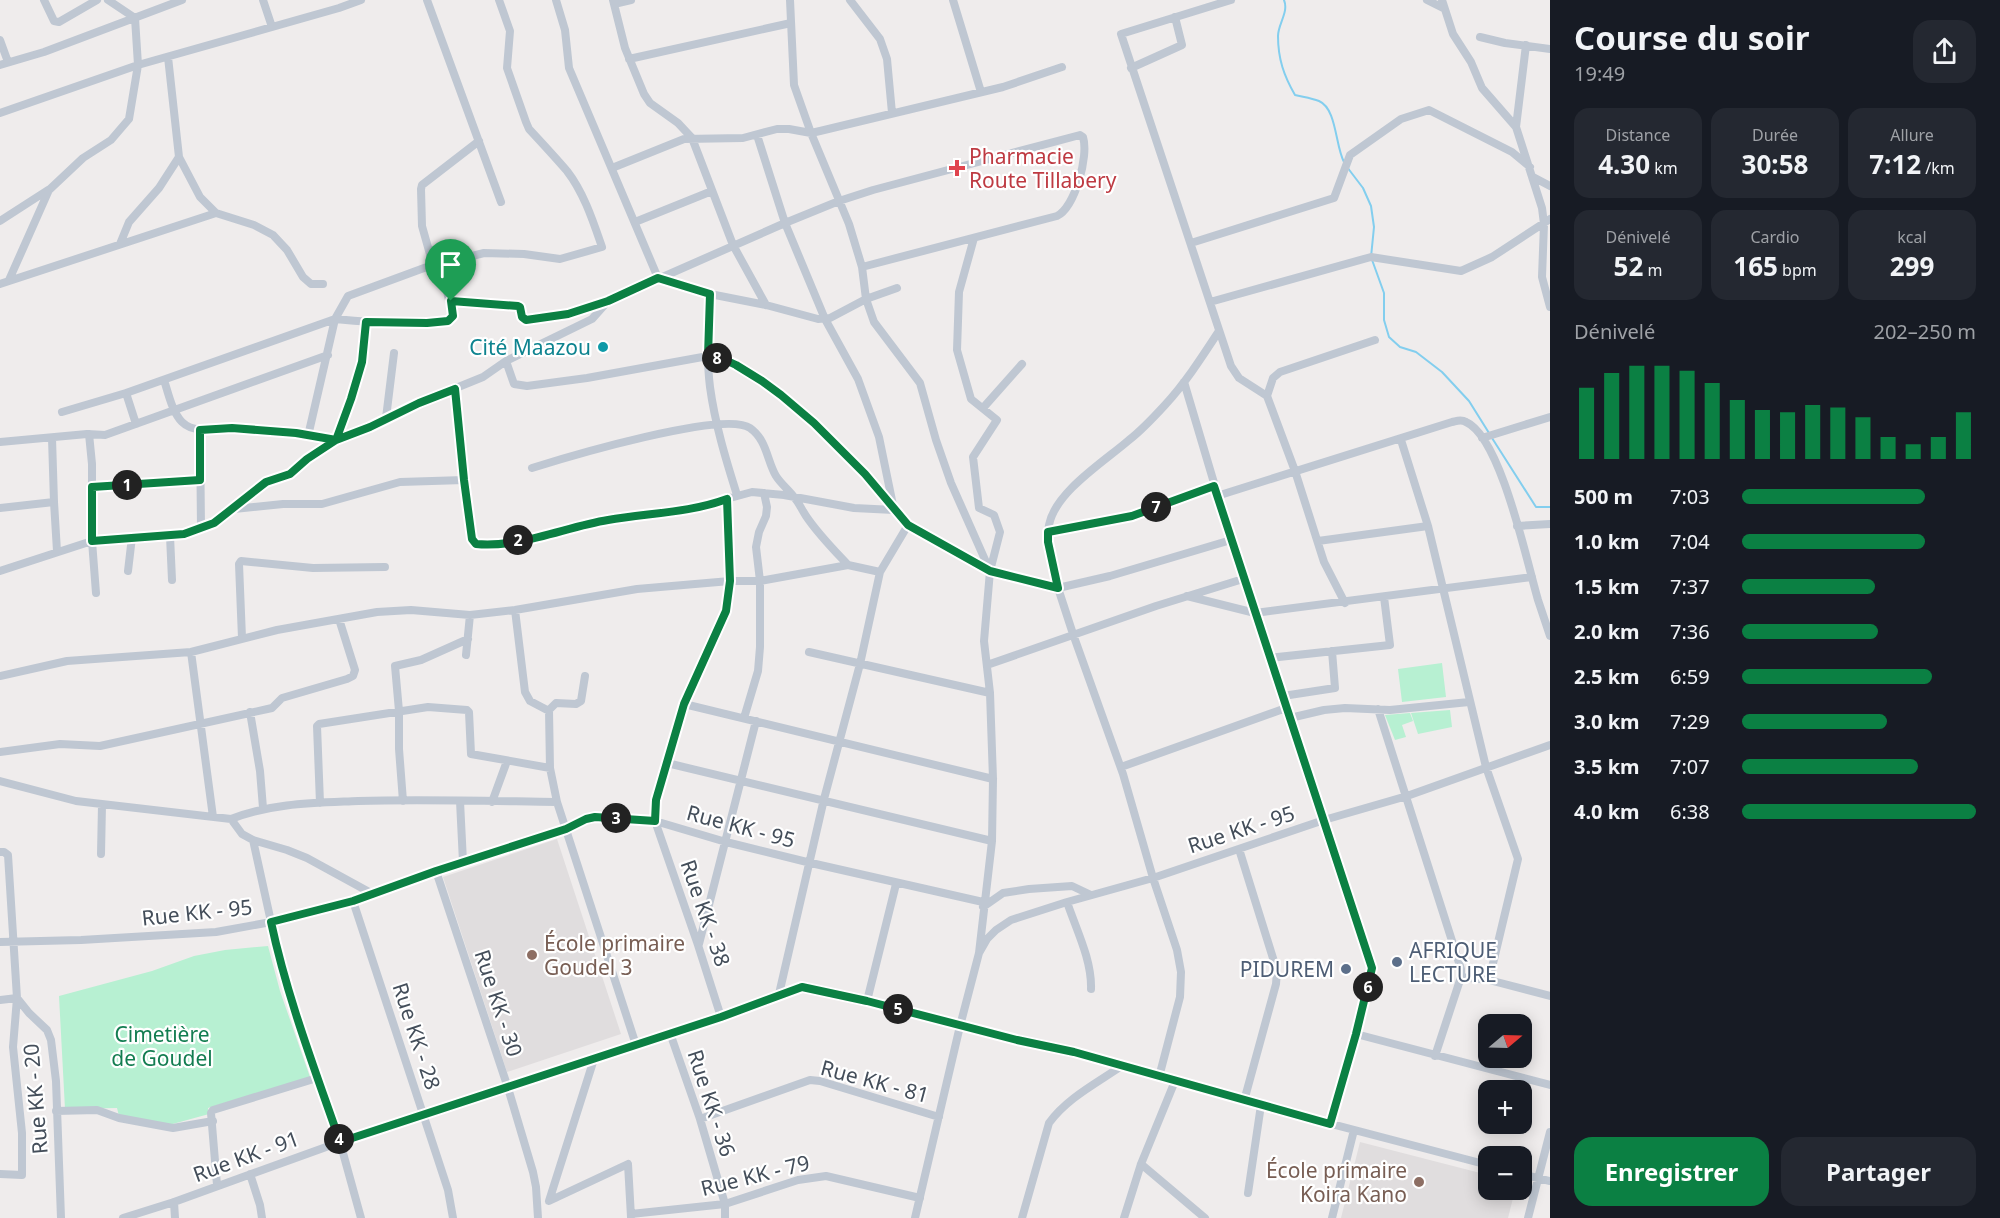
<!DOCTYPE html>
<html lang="fr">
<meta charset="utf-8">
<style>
:root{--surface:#171b24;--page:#242831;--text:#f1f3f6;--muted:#9ea1a6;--accent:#0b8043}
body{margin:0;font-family:"Noto Sans",sans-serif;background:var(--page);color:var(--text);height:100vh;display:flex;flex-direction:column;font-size:22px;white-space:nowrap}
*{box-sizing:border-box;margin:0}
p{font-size:20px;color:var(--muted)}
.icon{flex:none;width:33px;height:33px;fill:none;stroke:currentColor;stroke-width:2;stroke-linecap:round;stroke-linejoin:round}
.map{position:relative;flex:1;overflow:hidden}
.drawer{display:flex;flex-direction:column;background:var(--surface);width:450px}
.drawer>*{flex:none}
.needle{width:39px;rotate:71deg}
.buttons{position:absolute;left:1478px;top:1014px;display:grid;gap:12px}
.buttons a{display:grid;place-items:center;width:54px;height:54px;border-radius:12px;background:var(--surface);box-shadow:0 3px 15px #0003;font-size:30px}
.pin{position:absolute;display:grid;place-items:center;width:51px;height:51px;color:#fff;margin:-62px -26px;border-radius:50% 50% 50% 0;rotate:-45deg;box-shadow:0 0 6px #0007}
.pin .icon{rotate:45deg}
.km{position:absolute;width:30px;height:30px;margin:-15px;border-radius:50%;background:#222;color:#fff;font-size:16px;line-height:30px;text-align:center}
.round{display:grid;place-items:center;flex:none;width:63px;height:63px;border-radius:18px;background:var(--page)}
.summary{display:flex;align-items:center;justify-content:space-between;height:102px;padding:0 24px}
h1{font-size:33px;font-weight:700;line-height:45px}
.metrics{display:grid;grid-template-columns:repeat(3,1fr);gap:9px;height:102px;padding:6px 24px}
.metrics div{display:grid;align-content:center;border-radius:15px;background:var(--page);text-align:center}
.metrics b{font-size:26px;font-weight:700}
.metrics small{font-size:16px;font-weight:400}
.metrics p{font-size:16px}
.chart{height:168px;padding:12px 24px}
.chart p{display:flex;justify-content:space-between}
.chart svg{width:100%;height:108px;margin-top:6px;stroke:var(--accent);stroke-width:6}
.cta{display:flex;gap:12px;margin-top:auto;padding:12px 24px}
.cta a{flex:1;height:69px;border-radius:18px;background:var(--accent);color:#fff;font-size:24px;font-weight:700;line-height:69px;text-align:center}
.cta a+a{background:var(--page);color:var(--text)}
ul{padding:0 24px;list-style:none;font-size:20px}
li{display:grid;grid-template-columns:96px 72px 1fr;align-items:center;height:45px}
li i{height:15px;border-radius:8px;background:var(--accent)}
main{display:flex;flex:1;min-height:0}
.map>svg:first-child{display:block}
</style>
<main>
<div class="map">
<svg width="1550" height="1218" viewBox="0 0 1550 1218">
<rect width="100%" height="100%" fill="#efecec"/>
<!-- education -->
<path fill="#e0ddde" d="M557 839 621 1034 507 1072 443 877Z
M1360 1142 1488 1175V1190H1515L1508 1218H1341Z"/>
<!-- green -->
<path fill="#b7f0d2" d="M1442 663 1446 697 1402 702 1398 669Z
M1450 710 1452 727 1418 734 1411 713Z
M1410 713 1413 721 1402 725 1406 737 1395 740 1385 715Z
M268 946 280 991 310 1077 208 1108 209 1114 169 1125 119 1116 117 1108 65 1109 59 996 152 971 194 956 225 950Z"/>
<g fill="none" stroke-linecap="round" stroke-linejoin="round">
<!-- stream -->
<path stroke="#83ceee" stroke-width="2" d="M1284 0C1289 12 1278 24 1278 36 1278 59 1284 76 1295 95 1303 97 1311 98 1319 101 1337 109 1335 145 1344 162
M1347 167 1363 188 1371 206 1374 227 1371 257 1384 293V320L1389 337 1400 347 1416 352 1442 372 1469 401 1489 433
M1492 438 1536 507H1550"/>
<!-- minor -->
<path stroke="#bfc7d2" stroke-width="8" d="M44 0 54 21 59 22 97 0
M108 0 135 18
M263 0 272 27
M427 0 501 202
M556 0 565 30 569 68 658 278
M613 0 625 48 644 94 650 103 678 123 692 138 733 245 766 305
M790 0 794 85 811 133 849 224 862 267 866 299 874 322 920 383 936 440 951 483 990 571
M850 0 880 39 887 59 892 113
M953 0 981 92
M1231 0 1121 34 1231 366 1239 378 1267 396
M1427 0 1443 8
M1442 0 1453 34 1471 62 1482 88 1516 127 1542 208 1544 224 1542 277 1550 307
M614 4 631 0
M1480 37 1505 43 1550 49
M0 40 8 62
M168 57 179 157 200 197 216 213 254 225 273 235 287 250 303 277 311 284H323
M629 59 791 23
M0 65 44 52 182 0
M1131 68 1182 45 1175 17
M0 113 138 65 339 8 361 0
M1516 127 1526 45
M612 168 684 139 743 138 777 129H789L811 133 820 131 1003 87 1062 67
M1533 177 1550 186
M0 221 48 190
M635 222 712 191
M974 238 959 292 957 350 971 399 997 420 973 457 979 508 994 515 1000 532 990 571
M1191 243 1334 198 1350 155 1401 119 1429 110 1512 152 1530 167
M120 244 129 222 159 188 179 157
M433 265 422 226 421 189 422 185 479 141
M658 278 710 294 766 305 818 319 830 318 866 299 897 288
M9 280 49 190 83 158 111 140 129 119 138 65 135 18
M0 284 216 213
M710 294C709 325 706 356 710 387 715 424 726 460 737 495
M451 301 518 306 520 307 522 317 526 320 568 314 605 302
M1210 302 1371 257 1461 271 1492 257 1550 219
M1219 331C1202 357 1186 382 1165 405 1154 417 1142 430 1129 440 1105 461 1055 492 1049 525 1045 545 1054 569 1058 588L1110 576 1231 540
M506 361 514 384 527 386 587 378 708 356C761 364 840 446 875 486 887 499 896 512 908 525
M164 380C168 392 172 412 182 422 194 434 216 429 230 428 266 428 301 434 336 440L351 399 362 362 365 322
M1184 382 1231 540 1372 968 1356 1034 1331 1124
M455 389 464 480 472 539 476 544H496L538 537 607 520 693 508 752 492 784 495 854 508 894 510 879 437 858 379 825 319 785 223 757 135
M983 408 1022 364
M62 412 126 393
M386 418 394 353
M136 424 126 393 335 319C373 323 411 325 449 321L453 316 440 263
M200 430 201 528
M89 434 92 464V541L96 593
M308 436 335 319 348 296 424 268 484 253 524 254 560 259 602 247C593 221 584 193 567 171 555 157 542 143 529 129L526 122 507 68 510 31 499 0
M52 438 54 502
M1482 438 1550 417
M1401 440 1428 526 1486 767 1518 859 1489 980
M0 442 87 434 105 435 328 355
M532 468C567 457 724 410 750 428 767 440 767 461 776 476 781 484 789 490 794 497 799 503 802 510 806 516 818 534 833 549 848 565
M92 487 200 480
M1217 496 1452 422C1457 421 1461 419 1466 422 1501 437 1527 563 1538 600 1542 612 1546 624 1550 636
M0 508 54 502 57 551
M234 509 283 504H322L400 482 464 480
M1517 526 1550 524
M1048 532 1133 516 1214 486
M170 536 172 580
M1318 541 1428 526
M0 571 92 541 184 534 214 523 266 482 290 474 307 459 336 440 370 427 419 403 483 377 506 361 592 319 608 301 785 223 839 201 873 190 1080 135 1083 137C1089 156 1075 207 1057 216L862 267
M128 571 132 537
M990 571 1058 588 1073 634 1123 774 1153 878 1177 950 1181 972 1180 997 1159 1077
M1187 596 1255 613 1532 577
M1345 603 1324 562 1295 471 1267 396 1273 378 1280 372 1375 340
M515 610 525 692 530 701 549 711
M242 638 239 564 241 561 313 568 385 567
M191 652 213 817
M809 652 990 693
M466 655 470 615
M1269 658 1390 645 1384 597
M987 665 1156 606 1243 579
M0 676 67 661 191 652 277 630 377 612 411 610 470 615 515 610 637 589 730 581H760L848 565 880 572
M585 676 581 701 576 704 556 703 549 710 550 768 557 802 636 1045
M1283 696 1335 688 1332 651
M684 704 993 779
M1378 709 1461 969V977L1435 1056
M250 712 260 771 263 808
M744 718 758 671 760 647V581L756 547 759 532 766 516 767 507 764 493
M1290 718 1324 710 1345 708 1390 710 1469 702
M0 752 60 744 100 746 272 708 282 698 347 679 353 676 355 670 339 619
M667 763 992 841
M1121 767 1286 708
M0 781 76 801 231 819 242 834 253 840 287 850 307 858 371 893
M403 801 399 749V711L395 666 421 660 468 639
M460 801 463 862
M492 802 507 761
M320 803 317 726 319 724 428 707 467 710 469 712 471 754 550 768
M231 819C272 803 314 803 358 801 424 799 490 801 557 802
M253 840 277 949 317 1078 340 1142 361 1218
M1239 849 1277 971 1276 984 1244 1101
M0 852H4L8 855 17 998 29 1013 47 1030 51 1040 56 1081 61 1218
M101 854 102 805
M436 871 508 1088 533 1172 536 1187 538 1218
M353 901 448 1190 453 1218
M1067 902C1076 929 1092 960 1091 989
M983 907 1003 893 1029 889 1072 886 1091 895
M0 942 81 940 216 932 271 922 353 901 436 871 566 829 587 819 595 817 655 821 726 842 811 863 983 902
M699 944 756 721
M1461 977 1489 980 1550 996
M779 994 824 799 860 664 880 572 908 525 990 571 984 641 990 693 993 779 992 841 979 953
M0 1000 17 998 13 1047 22 1133V1175L0 1174
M867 1001 896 884
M721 1017 698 945 655 821 654 811 684 704 726 611 730 581 727 499
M670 1033 700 1119 725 1204V1218
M1356 1034 1550 1085
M594 1059 549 1201 628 1164 631 1217
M56 1111 97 1110 119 1118 173 1128 213 1121
M700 1119 810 1080 820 1081 939 1117
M1141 1164 1205 1218
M250 1174 260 1205 262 1218
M1521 1174 1550 1181
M217 1185 211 1113 213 1110 317 1078
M1248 1193 1261 1105
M174 1202 175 1218
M631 1214 725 1204 798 1180 826 1176 920 1198
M123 1218 174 1202 340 1142 721 1017 802 988 867 1001 1017 1040 1074 1052 1244 1101 1488 1165
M915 1218 960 1026 979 953 987 939 996 930 1011 920 1067 902 1153 878 1324 820 1407 796 1550 745
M1022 1218 1049 1123C1067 1098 1097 1083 1123 1065
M1124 1218 1141 1164 1175 1081
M1332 1218 1354 1130
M1528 1218 1550 1132"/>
</g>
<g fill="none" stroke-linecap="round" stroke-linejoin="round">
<!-- route casing -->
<g stroke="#fff" stroke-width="12">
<path id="route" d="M451 301 453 316 448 321 427 323 366 322 362 362 351 399 336 440 307 459 290 474 266 482 214 523 184 534 92 541V487L200 480V430L232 428 296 433 336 440 370 427 419 403 455 389 464 480 472 539 476 544C521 548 565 527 608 520 648 513 689 513 727 499L730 581 726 611 684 704 656 800 655 821 595 817 586 819 566 829 436 871 353 901 271 922C287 997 315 1070 340 1142L721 1017 802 987 867 1001 1017 1040 1074 1052 1330 1124 1356 1034 1372 968 1214 486 1132 516 1048 532V542L1058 588 990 571 908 525 865 474 814 423 781 395 762 381 736 365 721 358 708 356 710 294 658 278 608 301 568 314 526 320 522 317 520 307 518 306 451 301"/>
</g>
<!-- route -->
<use href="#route" stroke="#0b8043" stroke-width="8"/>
</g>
<!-- markers -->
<path fill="#e0444e" stroke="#fff" stroke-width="2" d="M954 159h6v6h6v6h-6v6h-6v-6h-6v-6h6z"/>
<circle fill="#0f9aa8" stroke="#fff" stroke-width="2" cx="603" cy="347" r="6"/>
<g fill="#8d6e63" stroke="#fff" stroke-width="2">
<circle cx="532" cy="955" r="6"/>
<circle cx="1419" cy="1182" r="6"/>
</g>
<g fill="#5c6f8a" stroke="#fff" stroke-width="2">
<circle cx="1397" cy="962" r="6"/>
<circle cx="1346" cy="969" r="6"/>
</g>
<g text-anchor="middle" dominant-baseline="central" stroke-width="4.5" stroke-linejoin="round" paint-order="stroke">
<!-- health labels -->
<g font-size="21" fill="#be3a42" stroke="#fff" text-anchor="start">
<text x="969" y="156">Pharmacie<tspan x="969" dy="24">Route Tillabery</tspan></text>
</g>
<!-- culture labels -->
<g font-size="21" fill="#0d838f" stroke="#fff" text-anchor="end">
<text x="591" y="347">Cité Maazou</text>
</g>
<!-- street labels -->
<g font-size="21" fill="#444e5a" stroke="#fff">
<text transform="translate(741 826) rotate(15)">Rue KK - 95</text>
<text transform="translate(1241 829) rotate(-18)">Rue KK - 95</text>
<text transform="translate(197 912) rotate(-6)">Rue KK - 95</text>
<text transform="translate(706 913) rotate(71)">Rue KK - 38</text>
<text transform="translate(499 1003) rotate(72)">Rue KK - 30</text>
<text transform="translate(417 1036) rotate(72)">Rue KK - 28</text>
<text transform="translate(875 1081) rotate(15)">Rue KK - 81</text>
<text transform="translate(35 1099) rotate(-95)">Rue KK - 20</text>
<text transform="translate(712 1103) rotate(72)">Rue KK - 36</text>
<text transform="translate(246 1156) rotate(-20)">Rue KK - 91</text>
<text transform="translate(755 1175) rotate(-14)">Rue KK - 79</text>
</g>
<!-- education labels -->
<g font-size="21" fill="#785e54" stroke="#fff" text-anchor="start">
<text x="544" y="943">École primaire<tspan x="544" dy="24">Goudel 3</tspan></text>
<text x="1407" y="1170" text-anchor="end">École primaire<tspan x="1407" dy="24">Koira Kano</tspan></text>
</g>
<!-- service labels -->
<g font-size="21" fill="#4e5e75" stroke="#fff" text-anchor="start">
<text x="1409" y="950">AFRIQUE<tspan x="1409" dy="24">LECTURE</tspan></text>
<text x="1334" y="969" text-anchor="end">PIDUREM</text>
</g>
<!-- park labels -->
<g font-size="21" fill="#137d51" stroke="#fff">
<text x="162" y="1034">Cimetière<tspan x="162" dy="24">de Goudel</tspan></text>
</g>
</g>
</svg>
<div class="buttons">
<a><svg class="needle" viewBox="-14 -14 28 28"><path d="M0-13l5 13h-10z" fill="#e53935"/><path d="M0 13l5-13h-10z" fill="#9ea1a6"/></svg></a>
<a>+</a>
<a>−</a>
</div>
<div class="pin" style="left:451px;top:301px;background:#1e9e55"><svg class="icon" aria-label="arrive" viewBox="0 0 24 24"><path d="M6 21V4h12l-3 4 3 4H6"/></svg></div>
<b class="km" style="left:127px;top:485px">1</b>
<b class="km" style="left:518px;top:540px">2</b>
<b class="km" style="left:616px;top:818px">3</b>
<b class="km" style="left:339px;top:1139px">4</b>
<b class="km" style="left:898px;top:1009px">5</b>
<b class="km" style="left:1368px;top:987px">6</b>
<b class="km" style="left:1156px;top:507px">7</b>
<b class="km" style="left:717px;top:358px">8</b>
</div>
<section class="drawer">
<div class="summary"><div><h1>Course du soir</h1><p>19:49</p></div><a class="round"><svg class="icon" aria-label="share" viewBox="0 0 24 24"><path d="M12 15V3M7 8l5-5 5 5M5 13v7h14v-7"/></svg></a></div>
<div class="metrics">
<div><p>Distance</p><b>4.30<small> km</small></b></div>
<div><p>Durée</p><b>30:58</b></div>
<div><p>Allure</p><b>7:12<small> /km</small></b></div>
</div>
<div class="metrics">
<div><p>Dénivelé</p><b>52<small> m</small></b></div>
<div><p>Cardio</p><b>165<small> bpm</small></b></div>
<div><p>kcal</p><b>299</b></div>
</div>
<div class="chart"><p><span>Dénivelé</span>202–250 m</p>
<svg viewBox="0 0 160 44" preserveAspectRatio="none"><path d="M5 44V15M15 44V9M25 44V6M35 44V6M45 44V8M55 44V13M65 44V20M75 44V24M85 44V25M95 44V22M105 44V23M115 44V27M125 44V35M135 44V38M145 44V35M155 44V25"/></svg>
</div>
<ul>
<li><b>500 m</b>7:03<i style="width:78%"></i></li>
<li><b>1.0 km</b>7:04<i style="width:78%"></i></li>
<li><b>1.5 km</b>7:37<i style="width:57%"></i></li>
<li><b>2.0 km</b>7:36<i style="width:58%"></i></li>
<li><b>2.5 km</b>6:59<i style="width:81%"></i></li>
<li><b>3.0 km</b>7:29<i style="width:62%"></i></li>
<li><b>3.5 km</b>7:07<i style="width:75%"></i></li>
<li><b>4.0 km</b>6:38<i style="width:100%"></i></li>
</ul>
<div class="cta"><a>Enregistrer</a><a>Partager</a></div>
</section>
</main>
